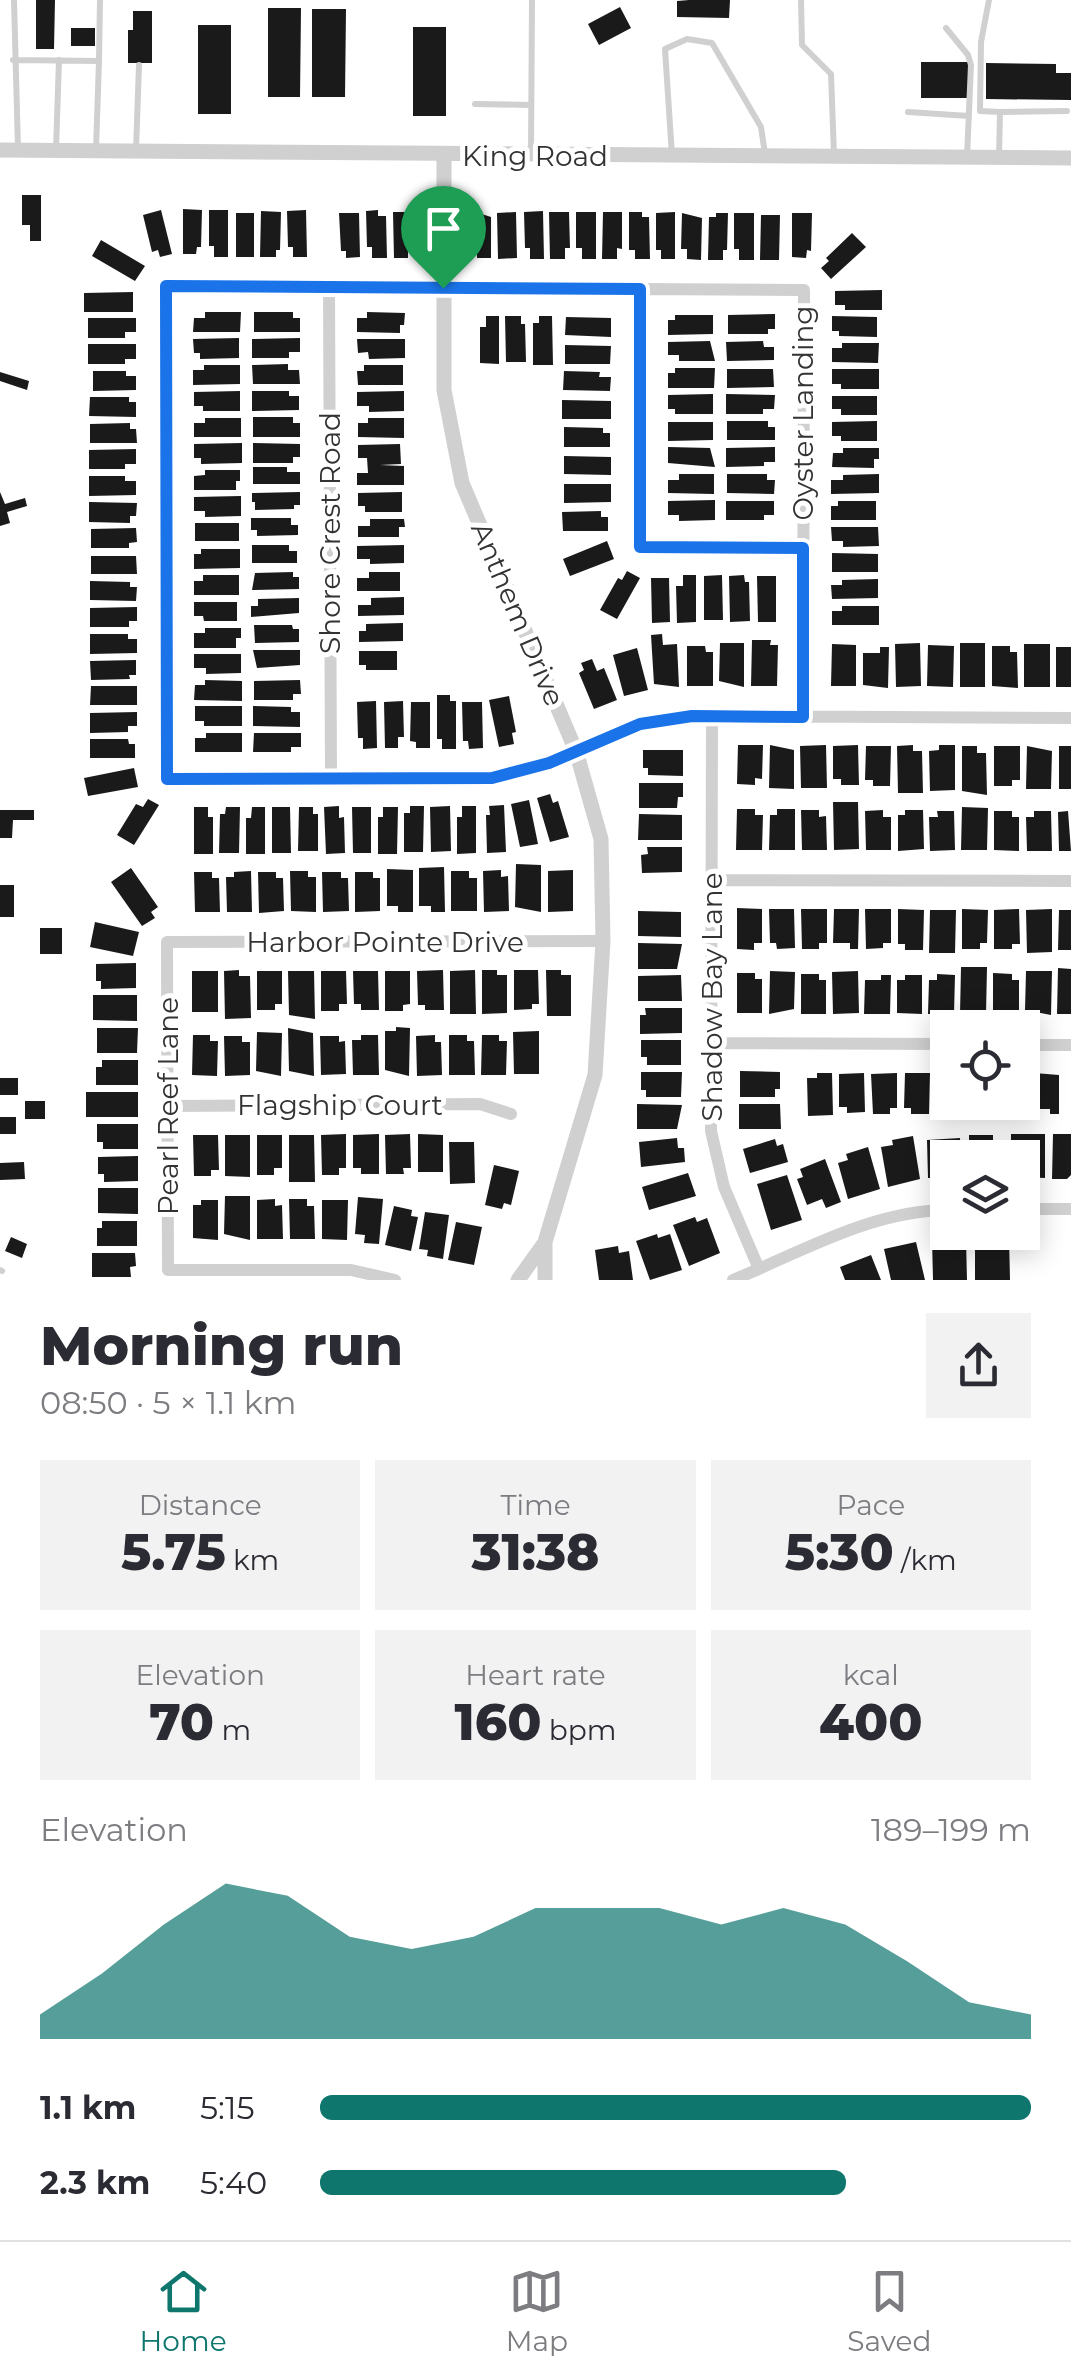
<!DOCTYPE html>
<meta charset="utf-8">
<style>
:root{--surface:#fff;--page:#f2f2f3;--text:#2b2b33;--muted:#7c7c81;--line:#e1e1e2;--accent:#0f766e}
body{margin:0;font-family:Montserrat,sans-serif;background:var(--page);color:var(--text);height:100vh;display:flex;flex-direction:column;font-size:38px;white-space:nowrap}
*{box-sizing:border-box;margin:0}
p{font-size:32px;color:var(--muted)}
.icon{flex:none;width:55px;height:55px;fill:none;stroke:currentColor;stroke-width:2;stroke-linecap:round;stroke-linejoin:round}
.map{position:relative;height:1280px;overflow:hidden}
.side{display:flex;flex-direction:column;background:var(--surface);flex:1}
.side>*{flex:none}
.buttons{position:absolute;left:930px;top:1010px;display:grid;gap:20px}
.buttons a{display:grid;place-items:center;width:110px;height:110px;border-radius:0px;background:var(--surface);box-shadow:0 5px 25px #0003;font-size:50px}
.pin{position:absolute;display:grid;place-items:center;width:85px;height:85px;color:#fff;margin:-102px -42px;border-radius:50% 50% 50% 0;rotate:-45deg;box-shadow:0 0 10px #0007}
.pin .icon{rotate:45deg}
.round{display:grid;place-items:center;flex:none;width:105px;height:105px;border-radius:0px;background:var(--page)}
.overview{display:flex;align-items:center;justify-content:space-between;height:170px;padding:0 40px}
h1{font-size:55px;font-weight:800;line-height:75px}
.stats{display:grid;grid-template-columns:repeat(3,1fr);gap:15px;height:170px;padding:10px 40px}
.stats div{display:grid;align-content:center;border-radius:0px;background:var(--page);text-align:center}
.stats b{font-size:50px;font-weight:800}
.stats small{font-size:28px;font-weight:400}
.stats p{font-size:28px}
.chart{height:280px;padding:20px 40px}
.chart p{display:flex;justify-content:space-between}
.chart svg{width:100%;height:180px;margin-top:10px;fill:var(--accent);opacity:.7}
ul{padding:0 40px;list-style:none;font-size:32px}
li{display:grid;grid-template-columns:160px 120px 1fr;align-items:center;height:75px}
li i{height:25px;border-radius:12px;background:var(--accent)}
.dock{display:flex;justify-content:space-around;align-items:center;height:140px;border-top:2px solid var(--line);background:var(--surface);font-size:28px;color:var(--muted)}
.dock a{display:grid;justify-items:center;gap:5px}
.dock .on{color:var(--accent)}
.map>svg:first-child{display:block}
</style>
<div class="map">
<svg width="1071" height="1280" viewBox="0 0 1071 1280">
<rect width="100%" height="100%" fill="#fff"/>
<!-- building -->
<path fill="#1a1a1a" d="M36 0H55L54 49H36Z
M689 0H730L729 18 677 17V1Z
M620 7 631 28 599 45 588 24Z
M268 8H301L300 97H268Z
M312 9H346L345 97H312Z
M133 11H152V63H128V30H133Z
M198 25H231V114H198Z
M413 27H446V116H413Z
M71 28H95V46H71Z
M921 62H968V98H921Z
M986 63 1056 64V73H1071V100L986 99Z
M22 195H41V241H30V225H22Z
M183 209 202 210 201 247H197L196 254H183Z
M161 210 172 254 160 257 158 250 152 252 143 215Z
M209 210H228V257H214V246H209Z
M306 210 307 257H293V247H288L287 211Z
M378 210V216H386L387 258H372V247H367L366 211Z
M261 211 281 212 280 250H276V257H260Z
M472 211 491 217V258H477V248H472Z
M543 211 544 259H530V248H525L524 212Z
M393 212H413L414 251H408V258H394Z
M516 212 517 258 498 259 497 213Z
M549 212H569L570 248H565V259H550Z
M576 212H596V259H582V248H576Z
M603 212H622V249L617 248V259H602Z
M629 212H642V217H649L650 259H635V250H629Z
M675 212V259H661V250H656V213Z
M236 213H254V257H236Z
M339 213H359L360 257 346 258V251H341Z
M682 213 702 218 701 260 687 259V249H681Z
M716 213H728L727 250H723V260H708L709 217H716Z
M734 213H754V260H739V249H734Z
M792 213H812L811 251 807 250 806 258 792 257Z
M761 215H780L779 260H760Z
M852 233 866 247 831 279 821 268 829 261 826 258Z
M101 240 145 266 135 281 92 256Z
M882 290V310H845V305H835V291Z
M133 292V312H84V293Z
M205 312H241L240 332H193L194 318H205Z
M254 312H293V318H300V332H254Z
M367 312 405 313 404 325H400V333L357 332V318H367Z
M775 314V329H768V334H728V315Z
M675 315H713V334L668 335V320H675Z
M486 316H499V364L480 363V327H486Z
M505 316H521V324H525L526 362H506Z
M539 316H552L553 365H533V323H539Z
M832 316 877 317V337L839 336V331H832Z
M566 317 611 318V337L565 335Z
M88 318H136V332H125V338H88Z
M239 338V358L200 359V353H194L193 339Z
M300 338V352H289V358H252V339Z
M357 339H405V358L369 359 368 352 358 353Z
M710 341 715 361H679V355H668V342Z
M763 341 764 347H774V360L727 361 726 342Z
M842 343H879L878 363 832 362V348H842Z
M88 344H136V359H125V364H88Z
M565 345 611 346 610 364H565Z
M288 364V370H299L300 384H253L252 365Z
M204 365H240V384L193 385V370H204Z
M364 365H403V385H358L357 371H364Z
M675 368H715L714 388H668V373H675Z
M727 369H773L774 387 727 388Z
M832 369H879V389H841V384H832Z
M93 371H126V376H136V390L93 391Z
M564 371 600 372 599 377H611L610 391 563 390Z
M0 372 29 381 27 390 0 381Z
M240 391V411H203V406H194V392Z
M252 391H289V396H299V410L252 411Z
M404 391V411L369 412V406H357V392Z
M713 394V414H675V409H668V395Z
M726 394 775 395 774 409H763V414H726Z
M832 396H877V415H841V409H832Z
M90 397H129V402H136V417L89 416Z
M562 400 611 401V419H562Z
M253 417H293V423H300V437H253Z
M205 418H241V437H194V423H205Z
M368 418H404V438L358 437V423H368Z
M727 421H768V427H775V440H727Z
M877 421V441H841V436H832V422Z
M668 422H713V440L668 441Z
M130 423V429H136L137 443H90V424Z
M564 427 603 428V433H610V447H564Z
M242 443V463L201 464V458H194V444Z
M253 443 300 444V457H293V463H253Z
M400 444 401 464 380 465 404 466V485H357V473H368L367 458H358V445Z
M668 447 710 448 715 467 668 463Z
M775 447V462H764V466L726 467V448Z
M843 448H879V459H874V468L832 467 833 453H843Z
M136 449V464H125V469H89V450Z
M564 456 611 457V475L564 474Z
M253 467H287V472H300V484H253Z
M205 470H240V481H236V490H194V476L205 475Z
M679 474H714V494L668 493V480H679Z
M727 474H767V480H775L774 494 727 493Z
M879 474V493L831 494V480H843V475Z
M89 476H125V481H136V495L89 496Z
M564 484H611V502L564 503Z
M0 492 5 504 25 498 27 506 7 512 10 523 0 526Z
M300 492V505H294V509L255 510V502H252V493Z
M402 492V512H365V506H358V493Z
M241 496V516L205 517V511H194V497Z
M715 500V520L679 521V515H668V501Z
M726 501H774V515H764V520H726Z
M838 501H876V520H831V506H838Z
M89 502 137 503 136 516H130V523L89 522Z
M601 511V517H608V531H563L562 512Z
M251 518H291V525H298V535L257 536V530H251Z
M370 519H404L405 527H399V537H358V526H370Z
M195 523H239V541H195Z
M831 527H878L879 546 843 547V541H832Z
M136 528 137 542 129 543V548H91V529Z
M607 541 614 559 570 576 563 559Z
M252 545H289V551H297V563H252Z
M404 545V563L370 564V559H357V546Z
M201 549H240V568L194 569V554H201Z
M832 553 878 554V572H832Z
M91 556H136L137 574H91Z
M627 571 640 578 617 619 600 610 618 578 622 580Z
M293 572V577H299V589L252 590 255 573Z
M369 572H400V591H357V578H369Z
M203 575H239V595H194V581H203Z
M683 575H696V622L677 623 676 586H683Z
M722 575 723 620H704V576Z
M744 575 745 582H749L750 621 730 622 729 576Z
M757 576H776V622H758Z
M651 578H669L670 622 652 623Z
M878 579V598L832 599 831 585H842V580Z
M90 581 130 582V587H137L136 601 90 600Z
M404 597V615L358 616V605H371V598Z
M299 598V613L251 617V606H258V599Z
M194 602H237V621H204L203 616H194Z
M842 606H879V625H832V611H842Z
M137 607V621H129V627H90V608Z
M403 623V641L359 642V631H366V624Z
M254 625H292L293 629H299V642L255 643Z
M205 628H241V638H236V648H194V633H205Z
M90 634H128V639H137V653L90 654Z
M662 634 663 645 677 644 679 687 654 684 651 635Z
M752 640H771L770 645H778L777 686H751Z
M720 643H744V687L719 681Z
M920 643 921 686 896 687 895 644Z
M960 643H985V687H960Z
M832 644 856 645V686H831Z
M1024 644H1050V687H1024Z
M928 645 954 646 953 687 927 686Z
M687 646H705L706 652H713V686H687Z
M992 646H1010V652H1017L1018 688 992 686Z
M880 647H889L888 688 863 685V653H880Z
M1056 647H1071V687H1056Z
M637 648 648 690 624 696 613 655Z
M253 650H300V665L257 668Z
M359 651H397V670H366V665H359Z
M194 654H241V673L206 674V668H194Z
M592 659 597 671 604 668 617 700 594 709 579 673 584 670 581 663Z
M136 660V675H129L130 679 91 680 90 661Z
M205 680 242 681V701L194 700 195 685H205Z
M300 680 301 694H293V700H254V681Z
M91 686H137V705H90Z
M437 695H450V701H456V749H442V739H437Z
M509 696 516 732 512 733 514 744 499 747 489 700Z
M376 701 377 748 363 749V738H358L357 702Z
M403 701 404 737H398V748H385L384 702Z
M411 702H430V748H416V742L410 741Z
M462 702H482L483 748 469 749 468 741H463Z
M195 706H242V726H204V721H195Z
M253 706 291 707V712H300V727L253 726Z
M137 712V726H128V732L90 733V713Z
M206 733H242V752H195V738H206Z
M254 733H301V747H291V752H253Z
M90 739H128L129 744H135V758H90Z
M738 745H763L762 779 755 778V785L737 784Z
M770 745 794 750V789L769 788Z
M826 745 827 788H801L800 746Z
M858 745 859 785H841V779H833V746Z
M913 745V751H922L923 793H898L897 746Z
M939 745H955V790L930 791 929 751 939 750Z
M866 746H891L890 786H873V780H865Z
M962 746H977V753H986L987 795 962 791Z
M994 746H1020V780H1012V786H994Z
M1027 746 1052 751 1051 789H1026Z
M1059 746H1071V789H1059Z
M643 750H683V776L648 775V768H643Z
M134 768 138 787 88 796 84 778Z
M639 783H683V797H678L677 808H639Z
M550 794 553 803 558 801 569 837 550 842 537 798Z
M148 799 159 805 134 845 117 835 136 804 143 807Z
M529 800 538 844 520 847 511 804Z
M833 802H858L859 849 834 850Z
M504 805 506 852 487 853 486 815H490L489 806Z
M339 806V818L344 817 345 853 326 854 324 807Z
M410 806H424L423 852H404V813H410Z
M450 806 451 851 431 852 430 807Z
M462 806H476V853L457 854V817H462Z
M194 807H208V817H213V854H194Z
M226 807H240L239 853H219L220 814H225Z
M252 807H265V854H246V818H251Z
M272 807H290L291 853H272Z
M299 807H313V814H318V851H298Z
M352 807H371V853H353Z
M383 807H398L397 854H378V817H383Z
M962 807 988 808 987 850H961Z
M737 809H755V815H763L762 850H736Z
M777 809H795V850H769L770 815H777Z
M0 810H34V820H13L12 838H0Z
M801 810H819V817L826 816 827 850H802Z
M883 810V817H891V850H866L865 811Z
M905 810H923L924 849 898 851V815H905Z
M937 811H954L955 850 930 851 929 817H938Z
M994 811H1012V817H1019V851L994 850Z
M1034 811H1051L1052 851H1027L1026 817H1034Z
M1068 811 1071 851H1059L1058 812Z
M639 814 682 815V840H638Z
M647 847H682V872L642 873 641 855 648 854Z
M516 864 541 865V912L515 907Z
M444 867 445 912H431V906H419V868Z
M131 868 158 907 151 912 155 918 142 926 111 882Z
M387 869 413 870V912H398V906H387Z
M501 870V877L508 876 509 911 484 912 483 871Z
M573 870V911L548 912V871Z
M251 871 252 912H227L226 877H234V872Z
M290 871H308V877H316V912L291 911Z
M451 871H469V878H477V911H451Z
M194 872H212V878H219L220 912H195Z
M258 872H276V878H283L284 911 259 913Z
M322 872H341V878H348L349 911 323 912Z
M355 872H373V878H380V911L355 912Z
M0 885H14V917H0Z
M737 908 762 909V943H754V950L737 949Z
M769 909H794L795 948 777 949 776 943H770Z
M801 909H827V943H819V949H802Z
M834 909H859L858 949H850V943H833Z
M865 909H891V943H883V948L866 949Z
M898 909 924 910 923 950H905V944H898Z
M962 909 988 910 987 943H980V949H962Z
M1019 909 1020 944H1012V949H994V910Z
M1052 909V952L1027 953 1026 910Z
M930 910H956L955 953H929Z
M1059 910H1071V950H1058Z
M638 911 681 912V937L638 936Z
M95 922 139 932 133 956 90 947Z
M40 928H62V954H40Z
M638 943 682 944 677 969H638Z
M136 963V988L101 989V981H96V964Z
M961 967H987L986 1014H960Z
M1058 968 1071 969V1014H1057Z
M239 970V976H250L251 1018 225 1019 224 971Z
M443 970 444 1010H425V1005H418L417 971Z
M475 970 476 1014H450V971Z
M482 970H497V975H507V1013L482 1014Z
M514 970H538L539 1004H532V1009L514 1010Z
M546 970H561V975H571V1016H547Z
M192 971H218V1012H192Z
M257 971H282V1004H275V1010H257Z
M288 971H314L315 1019 289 1015Z
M321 971H346L347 1004H339V1011H321Z
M353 971H378L379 1010H361V1004H354Z
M385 971H410V1004L403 1005V1011H385Z
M770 971 795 972 794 1009 769 1014Z
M858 971 859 1013 833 1014 832 972Z
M1026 971H1052L1051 1015 1025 1010Z
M737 973H755V979H762V1013H737Z
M993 973 1012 974V980H1019V1014H993Z
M801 974H819V980H826V1014H801Z
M937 974 955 975 954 1014H928L929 980H937Z
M681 975 682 1001H638V976Z
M881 975H891L890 1014H864L865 980H881Z
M905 975H922V1014L897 1013V980H905Z
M93 995H137V1021L93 1020Z
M645 1008H682V1033L640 1034V1015H646Z
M396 1027 410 1028 409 1076 385 1070V1031H396Z
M97 1028H138L137 1053H97Z
M288 1028 313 1033 314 1076 289 1071Z
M539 1031V1074H514L513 1032Z
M257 1032 282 1033 281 1076 256 1071Z
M193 1035H210V1041H218L217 1076 192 1075Z
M361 1035H378L379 1075H353L352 1040H361Z
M435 1035V1042H441L442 1075 417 1076 416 1036Z
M449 1035H467V1041H474L475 1075H449Z
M482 1035H499V1041H507L506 1075H481Z
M224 1036H242V1042H250V1075L225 1076Z
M320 1036H339V1042L345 1041 346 1074 321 1075Z
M641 1040H681V1065H647V1057H641Z
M102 1060H138V1085H96V1067H102Z
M740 1071 780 1072V1089H775V1097H740Z
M641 1072H682L681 1097H646V1090H641Z
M817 1073H832L833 1115 808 1116 807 1078H817Z
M864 1073 865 1112 847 1113V1107H839V1074Z
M897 1073V1108H890V1114H873L871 1074Z
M905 1073H930L929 1114H911V1108H904Z
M937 1073H948V1102H962V1114H952V1109L936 1108Z
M1034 1073 1059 1075V1114H1050V1109H1033Z
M1022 1074H1026V1117H1001V1102H1022Z
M0 1078H18V1095H0Z
M86 1092H138V1117H86Z
M25 1101H45V1119H25Z
M637 1104 682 1105 677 1129H637Z
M739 1104H780L781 1129H739Z
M0 1117H16V1134H0Z
M97 1124H138V1149H103V1142H97Z
M346 1134V1168H339V1175H322L321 1135Z
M379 1134V1174H361V1168H353V1135Z
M410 1134 411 1168H403L404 1174H386L385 1135Z
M418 1134 443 1135V1172H418Z
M1011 1134H1045V1178L1022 1177V1158H1011Z
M1053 1134H1071V1175L1067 1179H1052Z
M193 1135H218L219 1170H211V1176H194Z
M225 1135H250V1177L225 1176Z
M257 1135H282V1168H274V1175H257Z
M289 1135H314L315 1182H289Z
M969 1135H993V1141H1004V1158H969Z
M913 1136 920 1179 888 1187 881 1147 893 1145 892 1140Z
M677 1138 678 1148H684L685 1162 641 1167 639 1142Z
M960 1138 961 1158H948V1178H928L927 1140Z
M775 1139 777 1146 783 1144 788 1162 750 1173 743 1149Z
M449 1142H474L475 1183 450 1184Z
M868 1147 880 1189 848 1199 838 1163 848 1160 846 1154Z
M138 1156V1181L104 1182V1174H98V1157Z
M825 1159 841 1202 826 1208 822 1199 807 1205 797 1179 803 1177 800 1169Z
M24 1162 25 1179 0 1180V1163Z
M494 1165 519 1171 511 1205 504 1203 502 1209 485 1205Z
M688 1173 696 1196 649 1210 642 1187Z
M787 1175 802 1220 771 1230 757 1184Z
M98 1188H138V1214L98 1213Z
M225 1196H250V1240L224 1234Z
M358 1197 383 1199 379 1244 364 1243 365 1235 355 1234Z
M275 1199V1206L282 1205 283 1239H257V1200Z
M289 1199H307V1206H314L315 1239H290Z
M201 1200H218V1240L193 1238V1205H201Z
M322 1200H348L347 1240 322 1239Z
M394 1206 412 1210 411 1216 418 1217 411 1251 385 1245Z
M425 1212 449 1215 443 1259 427 1256 428 1250 419 1249Z
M695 1217 697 1222 707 1218 720 1253 689 1266 673 1225Z
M102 1221H137V1246H97V1228H102Z
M456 1222 482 1227 474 1265 448 1260Z
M657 1234 658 1238 670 1234 682 1270 650 1280 636 1241Z
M11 1237 27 1244 22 1258 5 1251Z
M994 1237H1009L1010 1280H975V1243H994Z
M932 1238 966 1239 967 1280H933Z
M916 1242 925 1280H891L884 1249Z
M618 1246 619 1253 629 1251 633 1280H599L595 1250Z
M92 1253H135L136 1266 130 1267 131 1277H92Z
M871 1255 881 1280H845L840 1267Z"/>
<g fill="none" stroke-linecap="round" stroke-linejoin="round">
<!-- service -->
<path stroke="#d0d0d0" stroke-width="6" d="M14 0 18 149
M801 0 802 45 831 74 834 155
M989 0 981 42 980 111 1000 112
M946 28 968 55 971 65 967 157
M13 60 99 61 100 0
M475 104 531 105
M908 112 969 116
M56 149 59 60
M96 149 99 61
M136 150 139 65
M531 155 532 0
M672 156 665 49 687 39 712 43 761 127 765 154
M999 157 1000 112 1067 111
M0 1270 2 1271"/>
<!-- minor -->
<path stroke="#d0d0d0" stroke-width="12" d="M329 287 331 778
M640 289V547L803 548
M712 716 711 1131 724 1187 759 1269
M803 717 804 290 165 286 167 779 492 777 549 763 640 724 691 716 1071 718
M712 880 1071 881
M711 1043 948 1044
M1022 1045H1071
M168 1106 480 1104 511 1114
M1022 1209H1071
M395 1280 351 1270H168L167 942 603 941
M733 1280C801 1252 873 1210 948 1210"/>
<!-- tertiary -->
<path stroke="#d0d0d0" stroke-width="15" d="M0 150 1071 158
M444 156V390L462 483 576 751 601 839 603 941 595 1075 545 1242V1280
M518 1280 543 1245"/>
</g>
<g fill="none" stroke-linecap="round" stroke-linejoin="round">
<!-- route casing -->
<g stroke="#fff" stroke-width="20">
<path id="route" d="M166 286 640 289V547L803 548V717L692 716 640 724 549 763 492 778 167 779Z"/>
</g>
<!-- route -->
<use href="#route" stroke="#1a73e8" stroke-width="12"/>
</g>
<g text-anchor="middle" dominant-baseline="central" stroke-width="10" stroke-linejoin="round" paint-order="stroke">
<!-- street labels -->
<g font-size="28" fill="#333" stroke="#fff">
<text x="535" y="156">King Road</text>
<text transform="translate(803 413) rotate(-90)">Oyster Landing</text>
<text transform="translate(330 533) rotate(-90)">Shore Crest Road</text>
<text transform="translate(518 614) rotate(67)">Anthem Drive</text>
<text x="385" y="942">Harbor Pointe Drive</text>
<text transform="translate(712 997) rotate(-90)">Shadow Bay Lane</text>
<text x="340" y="1105">Flagship Court</text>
<text transform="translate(168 1106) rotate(-90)">Pearl Reef Lane</text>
</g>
</g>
</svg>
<div class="buttons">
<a><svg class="icon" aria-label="locate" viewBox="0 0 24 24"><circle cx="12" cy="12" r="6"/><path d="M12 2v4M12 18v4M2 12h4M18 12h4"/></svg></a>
<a><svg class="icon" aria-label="layers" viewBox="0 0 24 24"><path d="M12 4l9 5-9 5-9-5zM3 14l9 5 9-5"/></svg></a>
</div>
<div class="pin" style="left:443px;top:288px;background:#1e9e55"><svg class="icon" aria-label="arrive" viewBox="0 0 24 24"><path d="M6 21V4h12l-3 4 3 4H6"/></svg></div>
</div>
<section class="side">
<div class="overview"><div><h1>Morning run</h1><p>08:50 · 5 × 1.1 km</p></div><a class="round"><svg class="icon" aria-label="share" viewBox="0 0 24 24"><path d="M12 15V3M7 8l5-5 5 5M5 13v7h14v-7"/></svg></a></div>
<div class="stats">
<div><p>Distance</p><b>5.75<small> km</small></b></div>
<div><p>Time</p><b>31:38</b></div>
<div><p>Pace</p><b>5:30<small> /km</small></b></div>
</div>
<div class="stats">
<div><p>Elevation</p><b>70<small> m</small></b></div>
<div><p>Heart rate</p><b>160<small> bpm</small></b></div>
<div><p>kcal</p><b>400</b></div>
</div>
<div class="chart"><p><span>Elevation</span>189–199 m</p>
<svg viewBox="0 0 160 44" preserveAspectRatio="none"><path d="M0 44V38L10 28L20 16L30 6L40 9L50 19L60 22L70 19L80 12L90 12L100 12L110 16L120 12L130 16L140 25L150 35L160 38V44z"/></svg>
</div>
<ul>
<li><b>1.1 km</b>5:15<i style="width:100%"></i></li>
<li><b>2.3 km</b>5:40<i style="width:74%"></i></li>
</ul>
</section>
<nav class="dock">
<a class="on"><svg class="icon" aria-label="home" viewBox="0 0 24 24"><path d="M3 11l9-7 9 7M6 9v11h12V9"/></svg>Home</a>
<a><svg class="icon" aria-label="map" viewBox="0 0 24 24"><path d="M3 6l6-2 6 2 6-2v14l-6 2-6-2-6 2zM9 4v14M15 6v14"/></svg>Map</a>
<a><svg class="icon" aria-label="saved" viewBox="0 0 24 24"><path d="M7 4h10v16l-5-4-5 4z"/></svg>Saved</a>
</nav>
